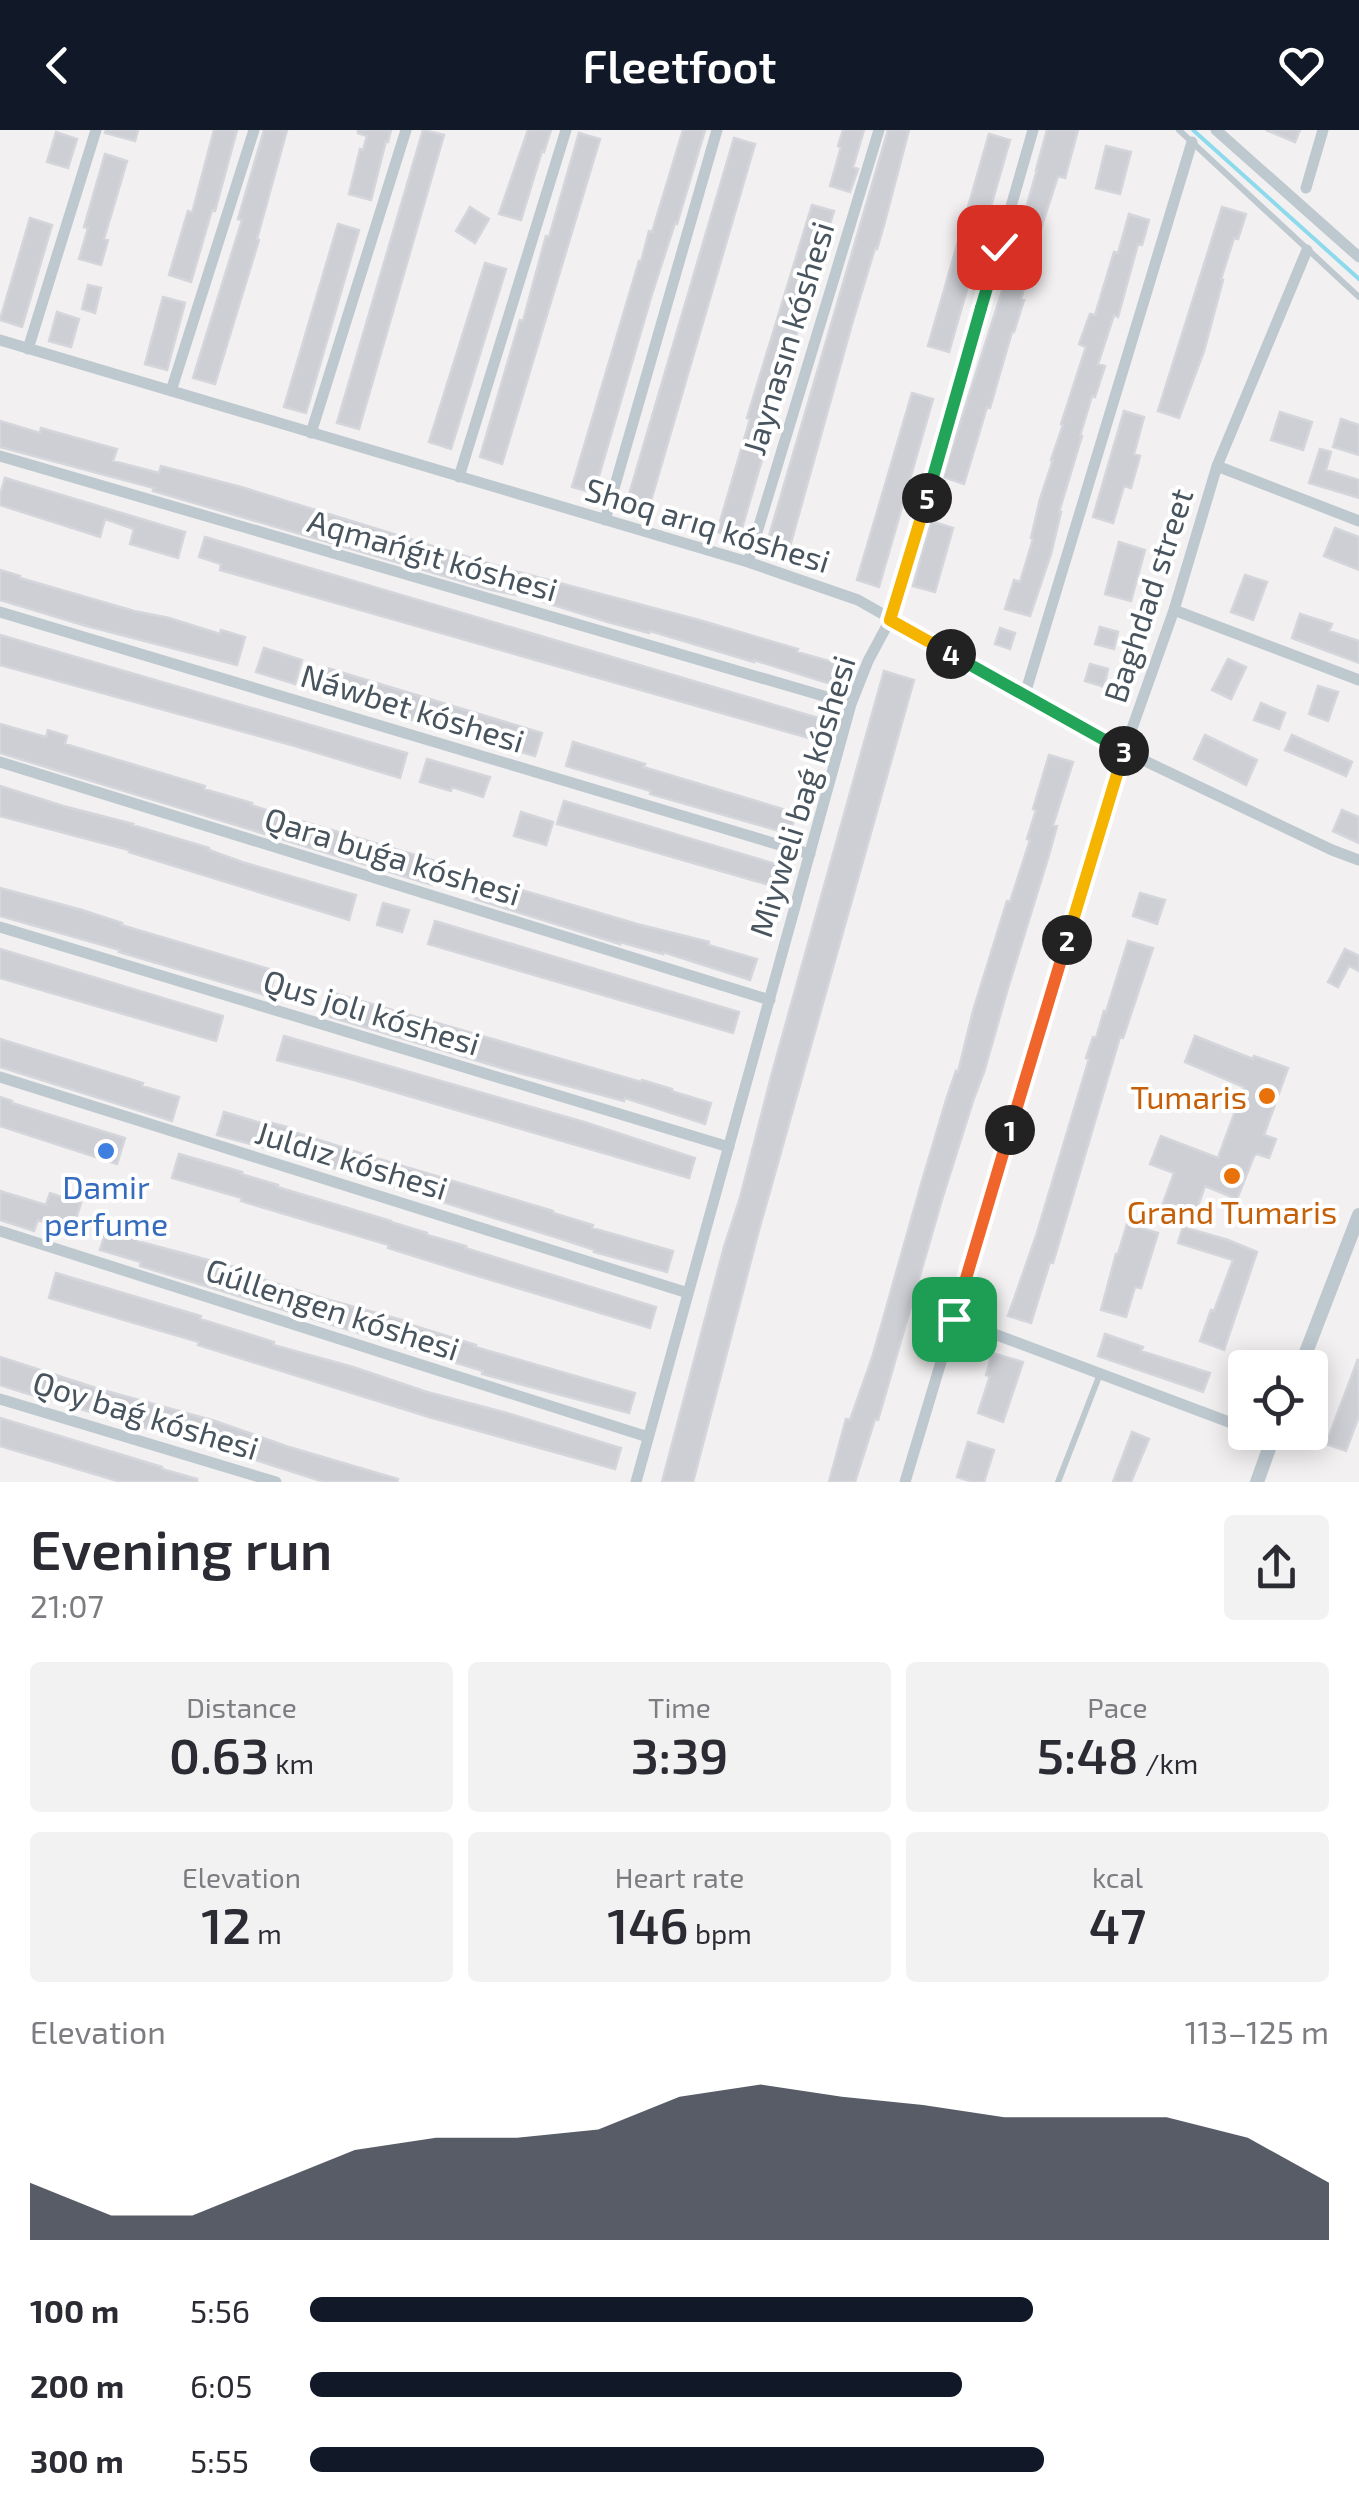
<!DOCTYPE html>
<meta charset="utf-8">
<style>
:root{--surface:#fff;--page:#f2f2f3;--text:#2b2b33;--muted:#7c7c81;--accent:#111827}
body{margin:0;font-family:"Exo 2",sans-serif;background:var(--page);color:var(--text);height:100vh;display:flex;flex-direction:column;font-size:38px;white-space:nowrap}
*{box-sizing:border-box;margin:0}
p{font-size:32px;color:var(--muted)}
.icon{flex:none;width:55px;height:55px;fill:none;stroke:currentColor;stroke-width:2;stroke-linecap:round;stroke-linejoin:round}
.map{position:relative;height:1352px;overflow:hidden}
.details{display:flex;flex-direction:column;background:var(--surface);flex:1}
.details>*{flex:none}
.controls{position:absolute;left:1228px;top:1220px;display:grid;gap:20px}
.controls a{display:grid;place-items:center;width:100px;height:100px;border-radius:10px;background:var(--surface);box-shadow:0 5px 25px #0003;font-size:50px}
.pin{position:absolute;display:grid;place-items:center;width:85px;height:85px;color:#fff;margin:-42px;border-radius:20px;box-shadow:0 5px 15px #0006}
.km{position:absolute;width:50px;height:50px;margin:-25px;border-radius:50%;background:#222;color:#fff;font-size:28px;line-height:50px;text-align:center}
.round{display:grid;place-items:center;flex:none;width:105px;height:105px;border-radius:10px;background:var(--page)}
.headline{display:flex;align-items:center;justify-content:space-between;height:170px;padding:0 30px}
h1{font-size:55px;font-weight:600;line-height:75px}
.figures{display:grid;grid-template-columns:repeat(3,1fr);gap:15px;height:170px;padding:10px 30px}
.figures div{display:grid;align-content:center;border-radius:10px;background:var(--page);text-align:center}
.figures b{font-size:50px;font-weight:600}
.figures small{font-size:28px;font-weight:400}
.figures p{font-size:28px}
.chart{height:280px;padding:20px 30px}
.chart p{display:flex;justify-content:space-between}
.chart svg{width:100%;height:180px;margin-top:10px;fill:var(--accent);opacity:.7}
ul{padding:0 30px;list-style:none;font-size:32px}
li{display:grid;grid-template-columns:160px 120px 1fr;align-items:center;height:75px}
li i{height:25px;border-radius:12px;background:var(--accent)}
header{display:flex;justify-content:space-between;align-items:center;height:130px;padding:0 30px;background:var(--accent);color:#fff;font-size:45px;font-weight:600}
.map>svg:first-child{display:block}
</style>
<header><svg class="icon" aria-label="back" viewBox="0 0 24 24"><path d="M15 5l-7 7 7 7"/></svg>Fleetfoot<svg class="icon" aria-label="heart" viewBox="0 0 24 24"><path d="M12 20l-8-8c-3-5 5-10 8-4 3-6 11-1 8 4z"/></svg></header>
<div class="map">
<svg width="1359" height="1352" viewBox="0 0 1359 1352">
<rect width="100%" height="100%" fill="#f2f0f0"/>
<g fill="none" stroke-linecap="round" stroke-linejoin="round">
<!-- stream -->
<path stroke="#8cdaec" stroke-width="4" d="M1193 0 1359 149"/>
</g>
<!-- building -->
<path fill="#cdcfd5" stroke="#d4d6db" stroke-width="2.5" d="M106 0H138L135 11 105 3Z
M214 0H237L215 81 212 80 191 152 169 145 188 81 192 83Z
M264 0H287L257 109 259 110 215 254 193 248 242 90 238 89Z
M358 0H391L388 12 386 11 371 70 349 64 360 19 363 20 367 6 358 3Z
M423 0 444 5 359 299 337 293Z
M528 0H551L544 22 542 21 521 90 499 84Z
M683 0H705L677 94 675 93 652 164 594 363 572 357 639 131 641 132 649 101 652 102Z
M843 0H864L853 37 858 39 850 62 830 56 841 17 838 16Z
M888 0H909L884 95 877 119 875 118 852 194 787 427 765 420Z
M1047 0H1078L1065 48 1058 46 1043 92 1021 169 1024 170 1014 202H1012L990 278 987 277 964 354 943 347 1003 158 1037 40H1036Z
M1266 0H1300L1295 12Z
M56 2 77 9 68 38 47 32Z
M579 3 600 9 502 334 480 327 520 190 523 191 546 106 549 107Z
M989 4 1010 10 949 222 928 216Z
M734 8 755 14 648 381 626 375Z
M1106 16 1131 22 1120 64 1096 58Z
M105 24 127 31 104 109 108 110 101 135 79 129 88 98 84 97Z
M812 75 834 81 766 305 769 306 739 408 717 402 750 289 747 288Z
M470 77 489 89 475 113 456 101Z
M1222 77 1246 84 1238 109 1234 108 1221 149 1223 150 1204 221 1179 288 1158 281Z
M1129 84 1149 90 1142 115 1138 114 1118 187 1114 185 1098 234 1105 236 1095 267 1092 266 1080 306H1082L1059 382H1061L1051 424 1030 486 1005 479 1014 450 1020 452 1033 409 1031 408 1040 369 1053 330H1051L1063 295 1061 294 1086 217 1079 214 1090 184 1095 185 1114 122 1118 123Z
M30 88 52 95 22 197 0 190Z
M338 94 359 100 306 283 284 277Z
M485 133 506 139 451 319 429 312Z
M88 155 101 158 95 183 82 179Z
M163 167 185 173 167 240 145 234Z
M57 182 79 189 71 217 49 211Z
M912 263 933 269 879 457 857 450Z
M1124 281 1144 287 1134 324 1140 326 1131 358 1124 356 1113 393 1093 387Z
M1280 282 1312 292 1303 320 1271 310Z
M1341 289 1359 295V325L1333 317Z
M0 291 40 303 41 298 117 319 113 331 159 343 161 336 241 357 507 439 699 490 798 519 797 522 840 534 834 555 754 530V532L650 501 649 503 608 492 531 468 492 460 153 361 154 358 0 317Z
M1320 319 1331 322 1326 340 1359 350V368L1309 353Z
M5 348 185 402 178 428 130 414 134 399 105 389 100 407 0 375V365Z
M931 391 953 398 935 462 913 456Z
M1335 398 1359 407V440L1324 426Z
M205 407 822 589 816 610 220 440 221 434 199 427Z
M1119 412 1145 420 1131 471 1105 464Z
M0 440 20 446V448L134 481 169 488 220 504 221 500 245 507 237 535 83 495 0 470Z
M1245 445 1267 452 1253 490 1231 482Z
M1300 484 1332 494 1329 501 1359 511V533L1292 508Z
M1100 497 1118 502 1114 519 1095 514Z
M1000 498 1015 503 1010 519 995 514Z
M0 505 407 623 400 648 295 616 0 535Z
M264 518 302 530 295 554 256 542Z
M1228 529 1246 537 1231 569 1212 560Z
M1090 534 1108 539 1104 557 1085 551Z
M327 538 542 603 535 626 320 563Z
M884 541 914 550 759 1100 693 1352H662L724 1117 740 1068 772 943Z
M1318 556 1338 562 1328 591 1309 584Z
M1261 573 1285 583 1279 599 1254 590Z
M0 594 46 607 48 600 67 606 65 614 205 656 204 659 252 673 251 675 291 688 439 732 432 755 0 623Z
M1205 605 1257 630 1246 655 1194 629Z
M1292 605 1352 632 1346 646 1285 620Z
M573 612 645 634 643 637 796 683 790 704 650 664 651 661 566 636Z
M1049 625 1073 632 1053 695 1057 696 1049 725 1008 858 984 942 974 968 943 1066 878 1290 875 1289 855 1352H829L846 1289 850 1290 872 1228 922 1051 947 967 956 941 958 942 973 881 1007 771 1010 772 1030 710 1027 709 1036 680 1033 679Z
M427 629 490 647 483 667 452 657 451 661 420 652Z
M0 656 63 676 133 694 132 695 209 718V720L242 732 356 765 349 790 129 722V720L0 686Z
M564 671 779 735 773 756 557 694Z
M1342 680 1359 687V713L1333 701Z
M521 682 553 692 546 715 514 706Z
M481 748 637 794 709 812 708 815 757 829 750 850 663 822V824L620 812V814L475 769Z
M0 758 82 780 122 793 121 795 276 841 269 866 119 822 120 820 0 786Z
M1140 763 1165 770 1157 794 1133 786Z
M383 773 409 780 402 802 377 795Z
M435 791 739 882 733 903 428 814Z
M1128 811 1153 818 1123 908 1120 907 1053 1133 1050 1132 1031 1193 1008 1186 1036 1106 1089 929 1086 928 1093 907 1096 908 1104 881 1106 882Z
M0 819 223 886 216 911 0 848Z
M1345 819 1359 826V841L1349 836 1338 857 1328 852Z
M337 864 641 952 642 950 672 959 671 961 711 973 705 994 625 968 624 971 512 941 330 887Z
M284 906 584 992 695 1028 689 1048 347 948 277 930Z
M1195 906 1253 929 1254 926 1288 938 1264 1005 1276 1009 1269 1028 1257 1024 1254 1026 1237 1069 1205 1056 1192 1093 1160 1082 1174 1043 1150 1034 1161 1006 1218 1028 1244 957 1185 932Z
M0 909 143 953 142 956 179 967 172 991 0 937Z
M0 967 12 971V973L125 1008 117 1034 0 996Z
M224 982 264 994 265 991 294 999V1002L369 1026 553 1081V1083L593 1095 592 1098 673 1121 667 1142 594 1122 595 1120 555 1107 295 1026 217 1005Z
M179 1024 242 1042 241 1044 278 1055 277 1057 391 1091V1092L427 1103V1105L466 1116 465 1118 656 1177 650 1198 468 1143 388 1118 389 1115 241 1071 242 1068 172 1048Z
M0 1061 46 1075 50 1063 81 1073 72 1101 38 1090 34 1101 0 1090Z
M1127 1094 1158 1103 1141 1158 1135 1157 1126 1187 1101 1180 1116 1124H1118Z
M108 1095 139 1104 137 1111 253 1142 252 1146 329 1170 406 1191 405 1193 476 1215 475 1217 635 1263 629 1283 482 1244 483 1241 140 1136 141 1132 100 1120Z
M1183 1097 1228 1110 1257 1122 1224 1220 1200 1211 1211 1180 1214 1181 1233 1130 1178 1113Z
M56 1143 201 1186 200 1189 274 1212 273 1215 353 1237 427 1262 507 1283 621 1318 615 1339 429 1287 198 1215 199 1212 49 1168Z
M1105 1204 1143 1217 1141 1221 1210 1243 1203 1262 1098 1226Z
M992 1223 1023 1232 1003 1292 978 1283 990 1246 986 1245Z
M0 1227 99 1259 215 1291 289 1317 398 1349 397 1352H324L253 1329 22 1262 0 1255Z
M1358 1229 1359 1286 1346 1321 1326 1314Z
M0 1288 162 1337V1339L197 1349V1352H121L0 1316Z
M1132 1302 1149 1309 1131 1352H1113Z
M968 1312 994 1320 984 1352H973L957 1347Z"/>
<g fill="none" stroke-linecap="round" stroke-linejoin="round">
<!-- service -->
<path stroke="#bec8cf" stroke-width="6" d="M1179 0 1359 167
M1058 1352 1100 1244"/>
<!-- minor -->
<path stroke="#bec8cf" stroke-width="11" d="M1216 0 1359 127
M1306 58 1323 0
M0 210 748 432 858 470 1124 621 1332 720 1359 730
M28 219 96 0
M171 261 254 0
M311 303 406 0
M0 326 851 574
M1217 336 1359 391
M459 347 566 0
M605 390 717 0
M748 432 879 0
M1174 480 1359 550
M0 482 810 724
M1025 564 1192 12
M0 632 770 870
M0 797 729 1017
M0 947 688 1163
M0 1101 648 1307
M954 1189 1245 1298
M0 1269 276 1352
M636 1352 851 574 868 531 890 490 899 467 1033 0
M905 1352 1124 621 1174 480 1217 336 1307 120"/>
<!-- tertiary -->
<path stroke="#bec8cf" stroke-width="14" d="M1300 1238 1359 1085
M1257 1352 1275 1302"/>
</g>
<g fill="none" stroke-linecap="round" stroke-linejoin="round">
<!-- split-1 casing -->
<g stroke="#fff" stroke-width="20">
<path id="split-1" d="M954 1189 1010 1000"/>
</g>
<!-- split-2 casing -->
<g stroke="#fff" stroke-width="20">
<path id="split-2" d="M1010 1000 1067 810"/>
</g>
<!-- split-3 casing -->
<g stroke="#fff" stroke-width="20">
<path id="split-3" d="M1067 810 1124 621"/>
</g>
<!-- split-4 casing -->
<g stroke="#fff" stroke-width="20">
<path id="split-4" d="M951 524 1124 621"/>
</g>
<!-- split-5 casing -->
<g stroke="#fff" stroke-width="20">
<path id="split-5" d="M927 368 890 490 951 524"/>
</g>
<!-- split-6 casing -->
<g stroke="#fff" stroke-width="20">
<path id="split-6" d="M927 368 981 178"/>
</g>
<!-- split-7 casing -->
<g stroke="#fff" stroke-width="20">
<path id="split-7" d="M981 178 999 117"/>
</g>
<!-- split-1 -->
<use href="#split-1" stroke="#f0652b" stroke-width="12"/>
<!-- split-2 -->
<use href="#split-2" stroke="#f0652b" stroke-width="12"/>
<!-- split-3 -->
<use href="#split-3" stroke="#f5b400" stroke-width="12"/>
<!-- split-4 -->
<use href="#split-4" stroke="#22a559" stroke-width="12"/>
<!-- split-5 -->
<use href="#split-5" stroke="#f5b400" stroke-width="12"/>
<!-- split-6 -->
<use href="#split-6" stroke="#22a559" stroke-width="12"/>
<!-- split-7 -->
<use href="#split-7" stroke="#22a559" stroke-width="12"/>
</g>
<!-- markers -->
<g fill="#e8710a" stroke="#fff" stroke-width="4">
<circle cx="1267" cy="966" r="10"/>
<circle cx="1232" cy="1046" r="10"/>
</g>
<circle fill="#3f7fe0" stroke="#fff" stroke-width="4" cx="106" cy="1021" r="10"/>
<g text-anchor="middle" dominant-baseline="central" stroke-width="8" stroke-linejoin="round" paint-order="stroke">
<!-- street labels -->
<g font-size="32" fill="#48545e" stroke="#fff">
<text transform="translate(787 208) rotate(-73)">Jaynasın kóshesi</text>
<text transform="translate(708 394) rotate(17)">Shoq arıq kóshesi</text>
<text transform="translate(433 424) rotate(16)">Aqmańǵıt kóshesi</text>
<text transform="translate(1147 465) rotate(-72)">Baghdad street</text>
<text transform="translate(413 577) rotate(17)">Náwbet kóshesi</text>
<text transform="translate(801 666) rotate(-73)">Miyweli baǵ kóshesi</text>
<text transform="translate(393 725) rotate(17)">Qara buǵa kóshesi</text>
<text transform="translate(372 881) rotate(17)">Qus jolı kóshesi</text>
<text transform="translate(352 1029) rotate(17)">Juldız kóshesi</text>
<text transform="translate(333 1178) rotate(18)">Gúllengen kóshesi</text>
<text transform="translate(146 1284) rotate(17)">Qoy baǵ kóshesi</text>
</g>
<!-- food labels -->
<g font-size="32" fill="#c56008" stroke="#fff" text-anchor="end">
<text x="1247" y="966">Tumaris</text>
<text x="1232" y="1081" text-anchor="middle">Grand Tumaris</text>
</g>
<!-- shop labels -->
<g font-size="32" fill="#366cbe" stroke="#fff">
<text x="106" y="1056">Damir<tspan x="106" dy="37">perfume</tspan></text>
</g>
</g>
</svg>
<div class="controls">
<a><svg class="icon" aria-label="locate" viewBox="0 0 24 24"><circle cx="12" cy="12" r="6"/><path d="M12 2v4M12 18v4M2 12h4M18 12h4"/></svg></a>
</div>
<div class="pin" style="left:954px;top:1189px;background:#1e9e55"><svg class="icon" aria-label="arrive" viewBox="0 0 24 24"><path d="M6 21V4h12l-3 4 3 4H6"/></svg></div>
<div class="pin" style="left:999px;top:117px;background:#d93025"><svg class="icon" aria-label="check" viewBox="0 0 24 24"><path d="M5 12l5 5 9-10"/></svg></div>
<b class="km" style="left:1010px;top:1000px">1</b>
<b class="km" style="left:1067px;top:810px">2</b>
<b class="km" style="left:1124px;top:621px">3</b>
<b class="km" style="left:951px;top:524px">4</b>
<b class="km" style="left:927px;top:368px">5</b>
</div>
<section class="details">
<div class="headline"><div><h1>Evening run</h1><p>21:07</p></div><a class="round"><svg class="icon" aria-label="share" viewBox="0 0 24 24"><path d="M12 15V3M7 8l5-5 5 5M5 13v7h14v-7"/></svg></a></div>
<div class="figures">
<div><p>Distance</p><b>0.63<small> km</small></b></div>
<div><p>Time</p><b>3:39</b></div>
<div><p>Pace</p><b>5:48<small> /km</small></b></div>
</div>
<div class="figures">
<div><p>Elevation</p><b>12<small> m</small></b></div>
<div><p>Heart rate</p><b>146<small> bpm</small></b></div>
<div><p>kcal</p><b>47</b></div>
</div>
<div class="chart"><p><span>Elevation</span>113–125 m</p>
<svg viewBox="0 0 160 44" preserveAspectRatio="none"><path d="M0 44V30L10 38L20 38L30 30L40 22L50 19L60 19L70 17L80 9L90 6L100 9L110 11L120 14L130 14L140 14L150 19L160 30V44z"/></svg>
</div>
<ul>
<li><b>100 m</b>5:56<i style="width:71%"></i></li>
<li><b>200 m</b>6:05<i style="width:64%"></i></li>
<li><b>300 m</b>5:55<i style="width:72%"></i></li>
</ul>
</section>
